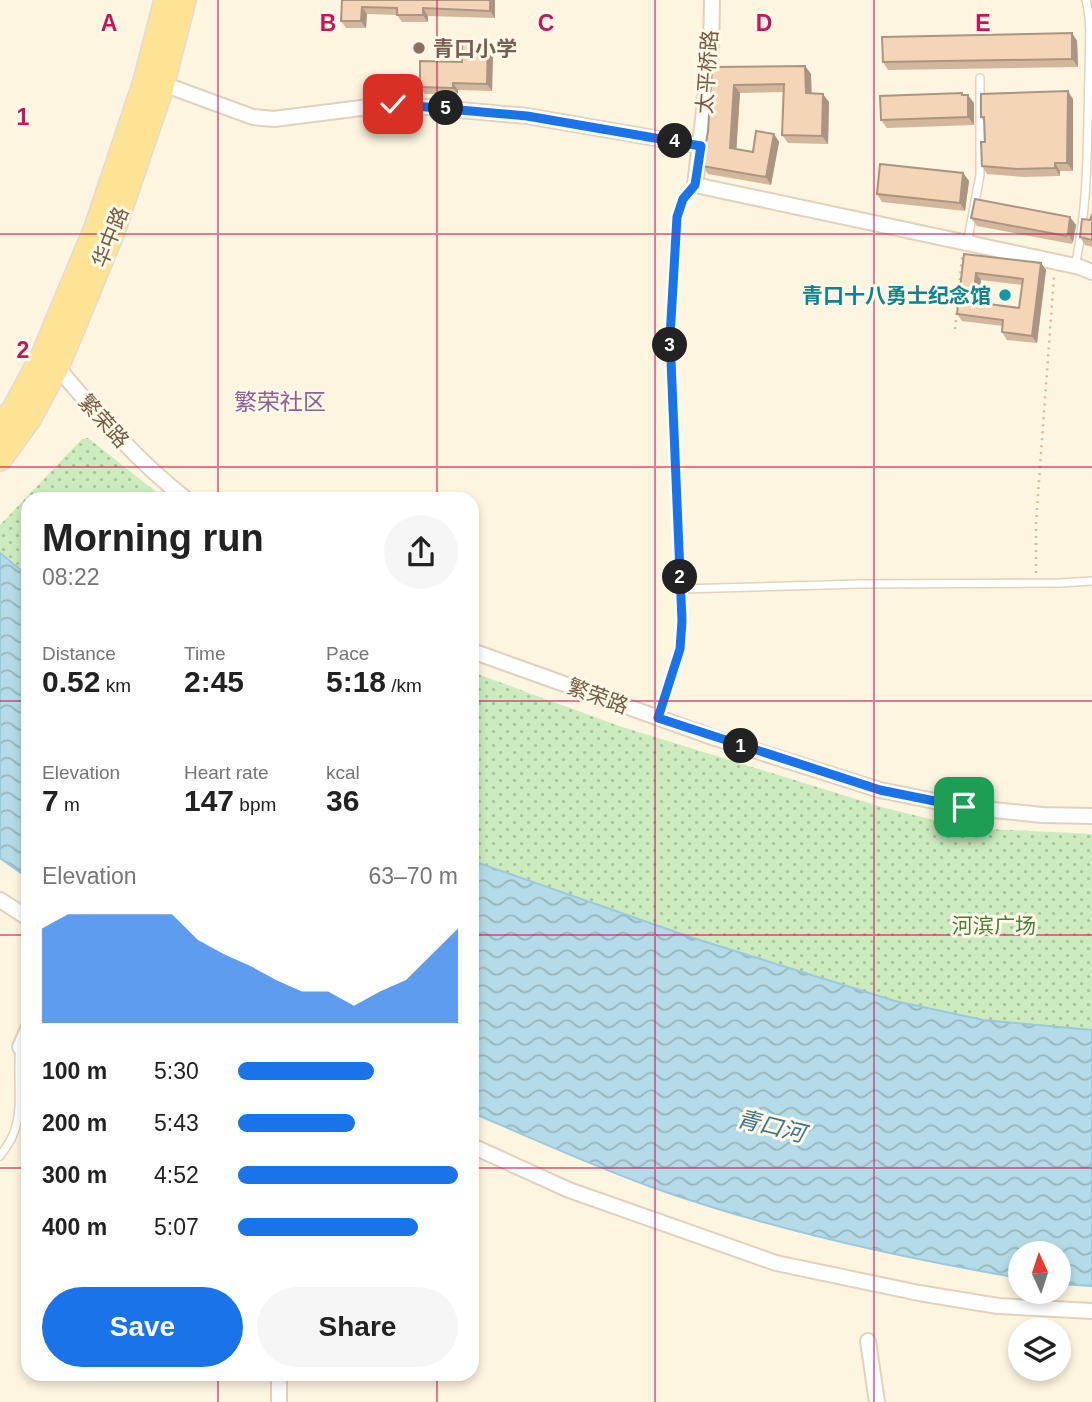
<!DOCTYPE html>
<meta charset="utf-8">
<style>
:root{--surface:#fff;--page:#f6f6f6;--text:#222;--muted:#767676;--accent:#1a73e8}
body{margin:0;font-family:Helvetica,"Noto Sans SC",sans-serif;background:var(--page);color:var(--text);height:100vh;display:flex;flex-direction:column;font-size:26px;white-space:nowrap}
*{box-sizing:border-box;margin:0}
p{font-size:23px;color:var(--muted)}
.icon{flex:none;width:38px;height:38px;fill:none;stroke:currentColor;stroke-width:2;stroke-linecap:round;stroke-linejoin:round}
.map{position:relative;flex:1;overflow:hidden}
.details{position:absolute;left:21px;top:492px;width:458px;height:889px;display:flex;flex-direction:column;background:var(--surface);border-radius:21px;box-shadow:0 4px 10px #0003}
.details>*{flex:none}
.needle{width:46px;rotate:357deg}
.buttons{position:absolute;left:1008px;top:1241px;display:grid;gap:14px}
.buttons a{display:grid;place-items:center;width:63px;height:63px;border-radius:50%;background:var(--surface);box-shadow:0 4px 10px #0003;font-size:35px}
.pin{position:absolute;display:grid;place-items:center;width:60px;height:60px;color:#fff;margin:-30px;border-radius:14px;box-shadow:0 4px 10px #0006}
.km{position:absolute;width:35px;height:35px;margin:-18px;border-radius:50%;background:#222;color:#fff;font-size:19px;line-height:35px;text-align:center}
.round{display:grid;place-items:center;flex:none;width:74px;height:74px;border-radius:37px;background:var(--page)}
.head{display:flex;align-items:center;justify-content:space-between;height:119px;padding:0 21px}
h1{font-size:38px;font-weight:700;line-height:52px}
.metrics{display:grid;grid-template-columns:repeat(3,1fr);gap:10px;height:119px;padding:7px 21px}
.metrics div{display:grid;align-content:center}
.metrics b{font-size:30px;font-weight:700}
.metrics small{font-size:19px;font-weight:400}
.metrics p{font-size:19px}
.chart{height:196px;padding:14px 21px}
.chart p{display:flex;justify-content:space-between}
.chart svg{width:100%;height:126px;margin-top:7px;fill:var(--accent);opacity:.7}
.button{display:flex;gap:14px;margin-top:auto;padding:14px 21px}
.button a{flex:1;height:80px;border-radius:42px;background:var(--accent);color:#fff;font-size:28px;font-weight:700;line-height:80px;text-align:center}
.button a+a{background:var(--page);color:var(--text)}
ul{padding:0 21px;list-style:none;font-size:23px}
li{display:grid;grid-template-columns:112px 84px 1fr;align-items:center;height:52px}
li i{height:18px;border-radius:9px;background:var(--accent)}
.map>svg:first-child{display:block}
</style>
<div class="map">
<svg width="1092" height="1402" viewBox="0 0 1092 1402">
<defs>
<pattern id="park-dots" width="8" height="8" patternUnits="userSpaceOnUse" patternTransform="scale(1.75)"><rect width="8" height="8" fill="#ccebbe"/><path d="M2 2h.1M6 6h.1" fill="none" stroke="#aac29c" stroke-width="1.8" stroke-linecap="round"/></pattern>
<pattern id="water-waves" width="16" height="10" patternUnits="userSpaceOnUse" patternTransform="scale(1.75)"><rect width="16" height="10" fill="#b4dbe7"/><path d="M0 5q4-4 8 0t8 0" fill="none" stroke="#97b5bd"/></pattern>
</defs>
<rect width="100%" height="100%" fill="#fdf5e0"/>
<!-- park -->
<path fill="url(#park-dots)" d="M88 438 165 499H28V576L0 553V525L82 439Z
M472 672 619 726 885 808 967 828 1092 834V1030L983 1020 895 1001 690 937 473 861Z"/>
<!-- water -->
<path fill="url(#water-waves)" stroke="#9ac9da" stroke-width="2" d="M0 553 28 576V878L0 858Z
M473 861 690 937 895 1001 983 1020 1092 1030V1286L1059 1284V1253H1020V1278C896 1257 773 1230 654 1188 593 1166 533 1139 473 1113Z"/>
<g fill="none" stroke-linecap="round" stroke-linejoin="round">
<!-- lane casing -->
<g stroke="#e2d2bc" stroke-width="10">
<path id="lane" d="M967 244 980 175V78
M1075 266C1089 204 1087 139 1089 76 1089 52 1092 22 1086 0
M680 589 860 584 1060 583 1092 581
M658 717 679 649 682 621 670 337 677 217 683 199 695 185
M0 1156C4 1150 9 1144 12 1137 25 1110 16 1076 20 1047"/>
</g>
<!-- street casing -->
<g stroke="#e2d2bc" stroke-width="18">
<path id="street" d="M712 0 711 53 695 185 1080 267 1092 272
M163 84 253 117 274 119 393 104 527 116 701 146
M57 367C97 414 136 460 186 499
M472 651 712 737 880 790 964 807 1042 815 1092 816
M0 900 28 918
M20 1047 28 1029
M472 1146 569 1190 776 1263 919 1293 998 1306 1092 1311
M868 1341 877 1402
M279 1374V1402"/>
</g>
<!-- primary casing -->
<g stroke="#e1dbd6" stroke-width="26">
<path id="primary" d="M0 427 14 409 43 355 96 228 144 85 166 0
M0 459 29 419 57 367 112 234 161 90 184 0"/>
</g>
<!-- path -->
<path stroke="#d8b99a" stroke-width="2.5" stroke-dasharray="2 5" stroke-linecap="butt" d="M955 329 962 257
M1036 573V522L1054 276"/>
<!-- lane -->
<use href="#lane" stroke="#fff" stroke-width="7"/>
<!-- street -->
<use href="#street" stroke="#fff" stroke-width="14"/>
<!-- primary -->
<use href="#primary" stroke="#ffe395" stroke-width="23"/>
</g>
<!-- wall -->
<path fill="#d2b79d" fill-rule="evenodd" d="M342 0H495V18L428 16V22H402L397 15 367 14 366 28H346L341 21Z
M1072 33 1077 41 1078 67 888 70 883 62Z
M493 51 492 91 458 90V94H425L420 87 462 62Z
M805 66 811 74V93L829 102 828 144 788 143 782 135 783 92 740 93 736 149 753 152 774 134 779 142 771 185 708 174 702 166 708 131 712 67Z
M963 95 974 103V125L887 128 881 120Z
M1073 99V171H1060V176L1023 177 987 174 982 166 985 142V123L981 117Z
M963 173 969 181 965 211 882 202 877 194Z
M1092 214V247L1085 245 1080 237 1090 220Z
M1070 217 1076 225 1073 242 1072 244 977 226 971 218Z
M964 254 1041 263 1046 270 1037 343 1007 340 1002 332 1003 326 962 321 957 314ZM981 280 1022 285 1019 308 978 303Z"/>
<!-- shaded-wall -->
<path fill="#ab9580" d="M490 0H495V18L490 11Z
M362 7 367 14 366 28 361 21Z
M423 8 428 16V22L423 15Z
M1072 33 1077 41 1078 67 1072 59Z
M488 44 493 51 492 91 487 84Z
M805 66 811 74 812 101 806 93Z
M453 83 458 90V94L453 88Z
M734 85 740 93 736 156 730 148Z
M1068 91 1073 99V171L1067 163Z
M823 94 829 102 828 144 822 136Z
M968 95 974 103V125L968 117Z
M774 134 779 142 771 185 766 177Z
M1055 163 1060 171V176L1055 168Z
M963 173 969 181 965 211 960 203Z
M1070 217 1076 225 1073 242 1068 234Z
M1041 263 1046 270 1037 343 1032 336Z
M976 273 981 280 978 309 973 302Z"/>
<!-- building -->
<path fill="#f4d5b7" stroke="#ab9580" stroke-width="2" fill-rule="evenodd" d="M342 0H490V11L423 8V15H397V8L362 7 361 21H341Z
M1072 33V59L883 62 882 37Z
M462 43 488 44 487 84 453 83V88L420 87V61L462 62Z
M805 66 806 93 823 94 822 136 782 135 784 84 734 85 730 148 753 152 756 131 774 134 766 177 702 166 708 131 712 67Z
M1068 91 1067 163H1055V168L1017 169 982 166 981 142H985L984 117H981V94Z
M962 93V95H968V117L881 120 880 96Z
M880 164 963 173 960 203 877 194Z
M975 199 1070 217 1068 234 1066 236 971 218Z
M1092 214V240L1080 237 1082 219 1090 220Z
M964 254 1041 263 1032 336 1002 332 1003 320 957 314ZM976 273 1023 279 1019 308 973 302Z"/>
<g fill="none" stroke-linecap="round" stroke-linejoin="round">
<!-- route casing -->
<g stroke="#fff" stroke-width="14">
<path id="route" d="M393 104 527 116 701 146 695 185 683 199 677 217 670 337 682 621 680 649 658 718 880 790 964 807"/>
</g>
<!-- route -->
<use href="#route" stroke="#1a73e8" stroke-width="9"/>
</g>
<!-- grid -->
<path fill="none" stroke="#c2185b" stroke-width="2" stroke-opacity="0.55" d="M218 0V499M437 0V499M655 0V1402M874 0V1402M0 234H1092M0 467H1092M0 701H28M472 701H1092M0 935H28M472 935H1092M0 1168H28M472 1168H1092M218 1374V1402M437 1374V1402"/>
<!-- markers -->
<circle fill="#8d6e63" stroke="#fff8e7" stroke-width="2.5" cx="419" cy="48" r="7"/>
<circle fill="#0f9aa8" stroke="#fff8e7" stroke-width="2.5" cx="1005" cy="295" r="7"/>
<g text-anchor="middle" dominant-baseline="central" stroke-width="6" stroke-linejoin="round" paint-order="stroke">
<!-- education labels -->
<g font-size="21" font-weight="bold" fill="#785e54" stroke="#fff8e7" text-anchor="start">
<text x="433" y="48">青口小学</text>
</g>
<!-- street labels -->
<g font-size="21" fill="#755c46" stroke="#fff8e7">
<text transform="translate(707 72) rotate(-86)">太平桥路</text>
<text transform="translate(110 237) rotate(-68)">华中路</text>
<text transform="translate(104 421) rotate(48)">繁荣路</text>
<text transform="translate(598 696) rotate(20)">繁荣路</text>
</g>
<!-- culture labels -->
<g font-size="21" font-weight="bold" fill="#0d838f" stroke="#fff8e7" text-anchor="end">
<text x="991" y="295">青口十八勇士纪念馆</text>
</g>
<!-- park labels -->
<g font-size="21" fill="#4a7c3e" stroke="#fff8e7">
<text x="994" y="925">河滨广场</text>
</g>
<!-- neighbourhood labels -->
<g font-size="23" fill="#8c6199" stroke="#fff8e7">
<text x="280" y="402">繁荣社区</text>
</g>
<!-- water labels -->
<g font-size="23" font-style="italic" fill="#3f758a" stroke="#fff8e7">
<text transform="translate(771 1126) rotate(14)">青口河</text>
</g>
</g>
<g font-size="23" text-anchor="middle" font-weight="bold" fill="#c2185b" stroke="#fff8e7" stroke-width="6" stroke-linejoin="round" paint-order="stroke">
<text x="109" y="31">A</text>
<text x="328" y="31">B</text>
<text x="546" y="31">C</text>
<text x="764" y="31">D</text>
<text x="983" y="31">E</text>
<text x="23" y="125">1</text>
<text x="23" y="358">2</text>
</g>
</svg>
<div class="buttons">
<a><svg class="needle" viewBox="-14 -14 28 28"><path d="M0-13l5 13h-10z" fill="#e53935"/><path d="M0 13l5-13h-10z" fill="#767676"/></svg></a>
<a><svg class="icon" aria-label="layers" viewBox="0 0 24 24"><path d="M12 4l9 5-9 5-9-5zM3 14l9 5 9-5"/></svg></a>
</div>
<div class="pin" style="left:964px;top:807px;background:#1e9e55"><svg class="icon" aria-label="arrive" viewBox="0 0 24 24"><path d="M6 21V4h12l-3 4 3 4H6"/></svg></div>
<div class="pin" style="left:393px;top:104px;background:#d93025"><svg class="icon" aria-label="check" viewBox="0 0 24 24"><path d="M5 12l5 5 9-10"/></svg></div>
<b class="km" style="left:741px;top:746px">1</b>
<b class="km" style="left:680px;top:577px">2</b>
<b class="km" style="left:670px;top:345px">3</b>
<b class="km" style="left:675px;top:141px">4</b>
<b class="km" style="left:446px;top:108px">5</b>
<section class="details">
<div class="head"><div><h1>Morning run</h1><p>08:22</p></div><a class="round"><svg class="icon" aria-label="share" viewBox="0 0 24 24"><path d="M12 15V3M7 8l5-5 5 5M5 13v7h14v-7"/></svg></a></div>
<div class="metrics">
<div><p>Distance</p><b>0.52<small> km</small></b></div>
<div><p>Time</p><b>2:45</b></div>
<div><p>Pace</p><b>5:18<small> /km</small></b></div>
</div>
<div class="metrics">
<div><p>Elevation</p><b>7<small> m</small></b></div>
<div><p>Heart rate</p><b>147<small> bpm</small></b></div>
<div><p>kcal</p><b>36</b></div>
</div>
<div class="chart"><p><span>Elevation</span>63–70 m</p>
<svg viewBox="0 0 160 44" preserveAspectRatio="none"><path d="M0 44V11L10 6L20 6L30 6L40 6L50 6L60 15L70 20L80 24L90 29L100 33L110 33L120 38L130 33L140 29L150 20L160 11V44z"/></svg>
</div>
<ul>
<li><b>100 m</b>5:30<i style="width:62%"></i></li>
<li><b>200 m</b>5:43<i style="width:53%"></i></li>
<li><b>300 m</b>4:52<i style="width:100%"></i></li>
<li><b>400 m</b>5:07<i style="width:82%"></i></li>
</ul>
<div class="button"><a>Save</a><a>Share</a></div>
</section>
</div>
